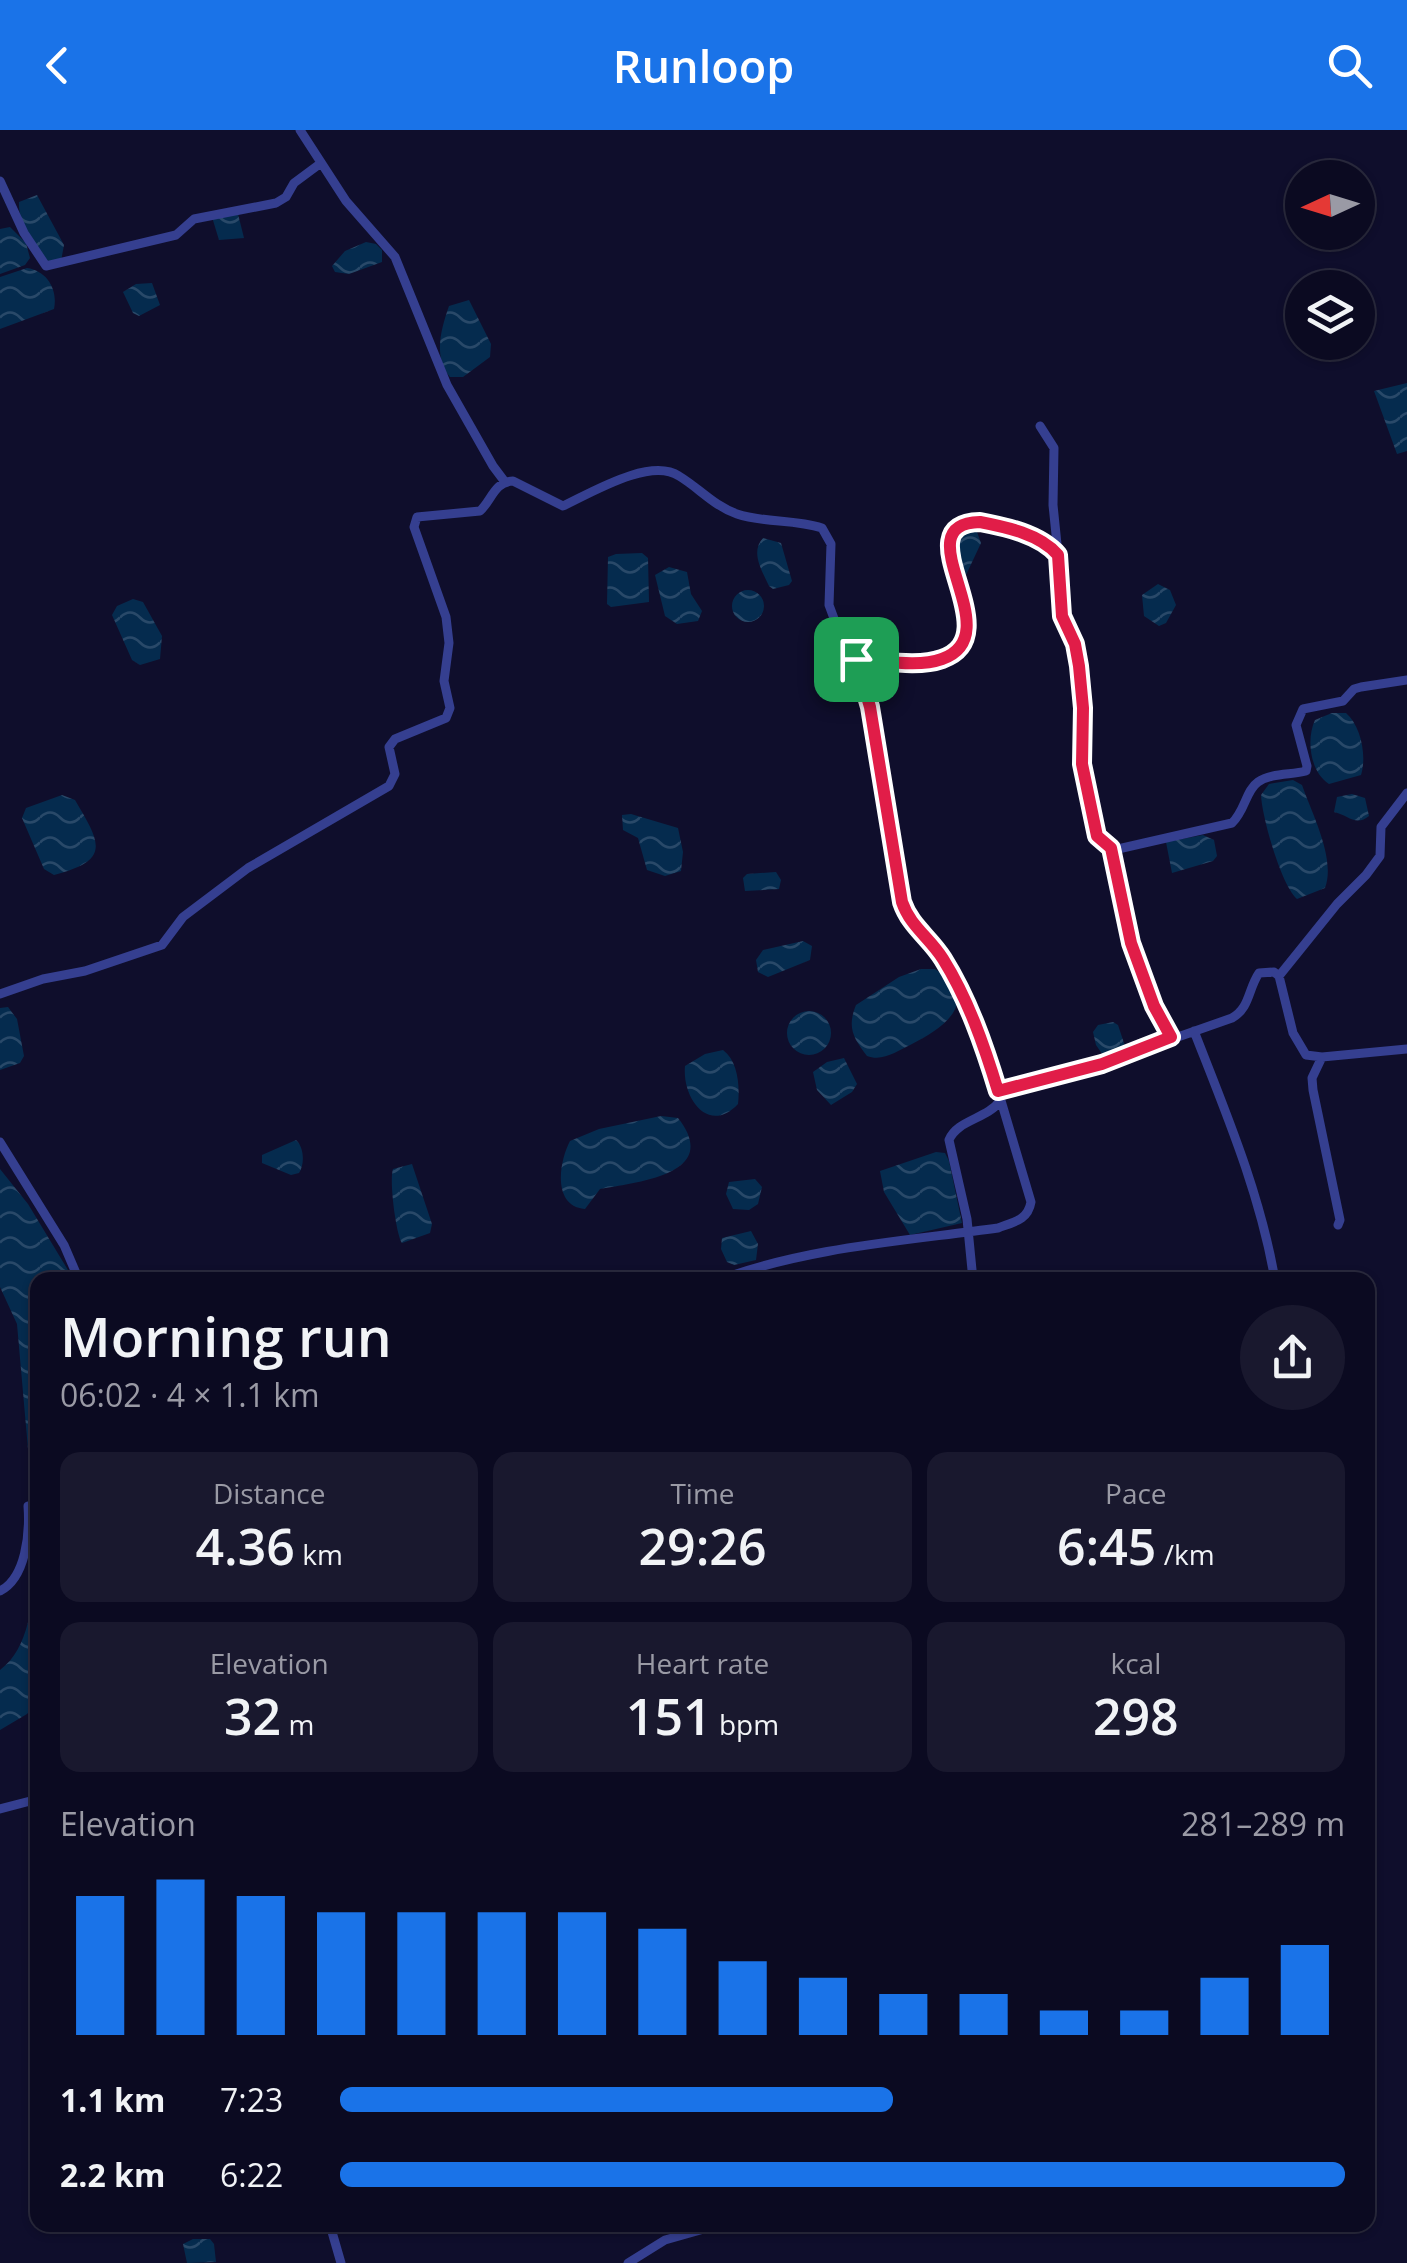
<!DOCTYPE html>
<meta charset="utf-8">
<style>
:root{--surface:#0b0a21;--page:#19182e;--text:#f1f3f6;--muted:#9a9aa5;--line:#2b2b3f;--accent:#1a73e8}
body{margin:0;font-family:"Open Sans",sans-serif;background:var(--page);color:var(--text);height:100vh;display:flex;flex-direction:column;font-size:38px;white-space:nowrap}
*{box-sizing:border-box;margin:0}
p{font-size:32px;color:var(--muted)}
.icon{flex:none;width:55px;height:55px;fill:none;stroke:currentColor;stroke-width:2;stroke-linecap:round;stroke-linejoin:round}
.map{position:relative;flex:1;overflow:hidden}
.panel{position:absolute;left:30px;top:1142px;width:1345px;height:960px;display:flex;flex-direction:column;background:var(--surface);border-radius:20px;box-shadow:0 2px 8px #0004,0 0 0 2px var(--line)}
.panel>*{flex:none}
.needle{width:65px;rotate:266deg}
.tools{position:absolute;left:1285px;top:30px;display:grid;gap:20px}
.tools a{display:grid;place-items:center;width:90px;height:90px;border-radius:50%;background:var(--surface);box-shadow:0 2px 8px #0004,0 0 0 2px var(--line);font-size:50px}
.pin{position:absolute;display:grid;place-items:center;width:85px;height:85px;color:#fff;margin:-42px;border-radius:20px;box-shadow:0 5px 15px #0006}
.round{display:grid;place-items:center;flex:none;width:105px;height:105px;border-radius:52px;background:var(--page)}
.overview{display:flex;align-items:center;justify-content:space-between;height:170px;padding:0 30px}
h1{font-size:55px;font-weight:600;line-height:75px}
.stats{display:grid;grid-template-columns:repeat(3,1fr);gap:15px;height:170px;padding:10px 30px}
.stats div{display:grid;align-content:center;border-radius:20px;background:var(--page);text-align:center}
.stats b{font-size:50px;font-weight:600}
.stats small{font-size:28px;font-weight:400}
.stats p{font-size:28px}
.chart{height:280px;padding:20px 30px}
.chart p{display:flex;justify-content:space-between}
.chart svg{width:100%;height:180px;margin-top:10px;stroke:var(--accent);stroke-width:6}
ul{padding:0 30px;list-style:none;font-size:32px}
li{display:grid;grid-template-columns:160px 120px 1fr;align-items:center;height:75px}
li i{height:25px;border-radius:12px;background:var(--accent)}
header{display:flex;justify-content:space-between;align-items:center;height:130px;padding:0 30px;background:var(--accent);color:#fff;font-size:45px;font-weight:600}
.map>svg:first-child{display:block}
</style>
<header><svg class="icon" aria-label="back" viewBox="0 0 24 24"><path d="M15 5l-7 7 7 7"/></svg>Runloop<svg class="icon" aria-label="search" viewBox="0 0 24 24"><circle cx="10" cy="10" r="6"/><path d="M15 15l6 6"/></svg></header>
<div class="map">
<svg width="1407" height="2133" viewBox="0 0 1407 2133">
<defs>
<pattern id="water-waves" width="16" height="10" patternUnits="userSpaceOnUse" patternTransform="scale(2.5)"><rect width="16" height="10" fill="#052b4e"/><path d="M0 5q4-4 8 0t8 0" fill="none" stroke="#294969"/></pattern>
</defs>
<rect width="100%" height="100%" fill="#0f0e2c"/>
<!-- water -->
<path fill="url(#water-waves)" d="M37 65 64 115 61 131 49 132C34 118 18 93 19 72Z
M238 84 244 108 219 110 212 87Z
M10 97 26 113 30 128 25 135 0 144V99Z
M366 112 376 114 382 120V132L349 144 335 142 332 136 345 121Z
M27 138C47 141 58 159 54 179L0 199V147Z
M152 153 160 175 139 186 133 183 123 162 136 154Z
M469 170 491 214 490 227 463 247H450C433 227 441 199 449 176Z
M1407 253V321L1397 324 1374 261Z
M967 402H977L981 413 966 445H961C952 432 952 411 967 402Z
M763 408 781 413 792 451 789 455 773 459 769 456C762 441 750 422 763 408Z
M642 423 648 428 649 472 611 477 607 474 608 427 616 424Z
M669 437 687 442 691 464 702 481 698 491 677 494 665 486 655 445Z
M1158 454 1170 460 1176 475 1166 493 1159 496 1144 486 1142 465Z
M732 476a16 16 0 1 1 32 0a16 16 0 1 1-32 0Z
M133 469 143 472 162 506 160 529 140 535 132 530 112 485 117 476Z
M1332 583H1346C1361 596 1367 626 1361 645L1329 654C1310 642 1306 609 1315 590Z
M1293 650 1302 655C1312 684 1336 729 1325 758L1297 769C1281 755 1262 687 1261 665L1269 654Z
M1352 664 1365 668 1369 686C1356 697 1348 685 1334 682L1337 667Z
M62 665 75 670C101 714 111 730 54 745L44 739 22 688 26 678Z
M631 684 678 698 683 722 681 741 665 746 647 740 638 708 623 700 622 685Z
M1203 705 1214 710 1217 726 1213 731 1172 743 1166 712Z
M776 742 781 750 779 759 745 761 743 748 747 744Z
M803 811 812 816 810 830 768 847 758 842 756 830 763 820Z
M921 839H935C982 871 945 897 912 914 897 921 883 932 867 926 853 908 847 897 856 875L899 847Z
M8 877 17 889 24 926 20 933 0 940V878Z
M787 903a22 22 0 1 1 44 0a22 22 0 1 1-44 0Z
M1113 892 1118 895 1126 919 1105 928 1096 915 1093 902 1098 895Z
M723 920C738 931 740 956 738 974 709 1005 682 969 685 936L705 924Z
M844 928 857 954 852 962 831 975 817 960 813 942 827 932Z
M661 986 678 988C723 1045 635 1052 600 1059L585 1079C552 1076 559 1032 570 1011L599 999Z
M296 1010C304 1017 305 1034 299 1043L291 1045 262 1033V1025Z
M936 1022 945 1023 949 1031 962 1093 910 1105 884 1062 880 1041Z
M412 1034 432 1094 430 1103 402 1113C396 1104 389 1050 393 1039Z
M0 1039 28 1074 74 1150H38L37 1421 17 1194 0 1157Z
M755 1049 762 1057 758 1074 749 1080 733 1079 726 1064 729 1052Z
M751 1101 758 1114 756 1130 734 1135 727 1132 721 1119 722 1108Z
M37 1437V1573L27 1584 0 1600V1540C30 1518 32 1471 37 1437Z
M193 2109H210L214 2114 216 2132 187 2133 183 2114Z"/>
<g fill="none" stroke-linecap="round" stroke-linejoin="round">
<!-- street -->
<path stroke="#353f90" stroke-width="9" d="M300 0 346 71 395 127 447 255 493 336 505 352
M0 51 24 103 46 136 176 105 194 89 276 73 286 67 294 53 321 33
M1040 296 1054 318 1053 375 1058 424
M856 529C881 530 909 535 934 532 942 530 948 527 954 522 993 483 924 423 961 393 992 392 1036 400 1058 425L1062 486 1075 514 1079 536 1083 577 1082 634 1097 706 1103 714 1118 719 1232 693C1245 681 1246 660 1258 652 1271 643 1291 645 1306 641L1307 636 1296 595 1303 579 1343 571 1354 559 1361 557 1407 550
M1111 718C1122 784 1138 848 1171 907
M1279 846 1337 774 1366 745 1380 726 1381 697 1407 663
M0 864 43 849 85 841 162 815 183 787 248 738 389 656 395 644 389 617 395 609 446 588 450 578 444 551 449 513 446 487 414 397 417 387 480 381C492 370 494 352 513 351L563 376C591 363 650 327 679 346 699 358 714 376 737 384 764 393 794 389 822 398L831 414 829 475 839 502 859 535 870 577 902 771 906 784 933 813 962 861 989 930 1031 1072C1028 1090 1014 1092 998 1098 905 1111 808 1117 719 1150
M1194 901C1226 983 1260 1063 1275 1150
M1322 927 1312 948 1313 960 1340 1090 1338 1095
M998 961 1101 934 1232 888C1250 878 1248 859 1259 843L1274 842 1279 846 1293 903 1306 925 1322 927 1407 919
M0 1012 64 1115 79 1150
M973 1150 967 1089 949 1010C957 990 987 989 1000 971
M0 1461C26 1448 30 1403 28 1376
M0 1679 38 1669
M330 2095 341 2133
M628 2133 665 2110 718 2095"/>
</g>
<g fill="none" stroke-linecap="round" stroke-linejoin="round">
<!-- route casing -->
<g stroke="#fff" stroke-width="20">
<path id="route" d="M980 392C1006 397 1040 404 1058 425L1062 486 1075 514 1079 536 1083 578 1082 634 1097 706 1111 718 1131 813 1154 876 1171 907 1102 934 998 961C984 915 968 869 943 829 930 808 910 796 902 772L870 577 856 529C882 530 917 538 942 529 1013 504 900 394 980 392Z"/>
</g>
<!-- route -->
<use href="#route" stroke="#e11d48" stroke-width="12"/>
</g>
</svg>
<div class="tools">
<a><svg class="needle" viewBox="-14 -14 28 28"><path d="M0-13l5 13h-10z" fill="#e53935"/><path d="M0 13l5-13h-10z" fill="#9a9aa5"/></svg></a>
<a><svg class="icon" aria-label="layers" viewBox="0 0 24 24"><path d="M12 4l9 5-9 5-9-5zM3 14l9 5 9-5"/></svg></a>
</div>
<div class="pin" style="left:856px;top:529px;background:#1e9e55"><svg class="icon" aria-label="arrive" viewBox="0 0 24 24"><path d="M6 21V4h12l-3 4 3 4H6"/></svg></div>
<section class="panel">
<div class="overview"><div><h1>Morning run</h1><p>06:02 · 4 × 1.1 km</p></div><a class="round"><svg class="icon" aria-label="share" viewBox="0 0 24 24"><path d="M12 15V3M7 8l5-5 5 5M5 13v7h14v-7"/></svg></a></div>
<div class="stats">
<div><p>Distance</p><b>4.36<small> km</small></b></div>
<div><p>Time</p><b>29:26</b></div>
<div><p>Pace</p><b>6:45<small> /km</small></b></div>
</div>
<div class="stats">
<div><p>Elevation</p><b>32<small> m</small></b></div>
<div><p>Heart rate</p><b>151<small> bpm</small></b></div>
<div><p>kcal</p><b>298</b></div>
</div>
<div class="chart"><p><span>Elevation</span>281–289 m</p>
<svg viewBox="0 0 160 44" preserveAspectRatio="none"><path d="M5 44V10M15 44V6M25 44V10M35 44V14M45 44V14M55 44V14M65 44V14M75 44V18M85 44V26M95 44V30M105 44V34M115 44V34M125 44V38M135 44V38M145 44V30M155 44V22"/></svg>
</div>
<ul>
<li><b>1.1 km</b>7:23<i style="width:55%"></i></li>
<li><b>2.2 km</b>6:22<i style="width:100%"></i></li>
</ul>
</section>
</div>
